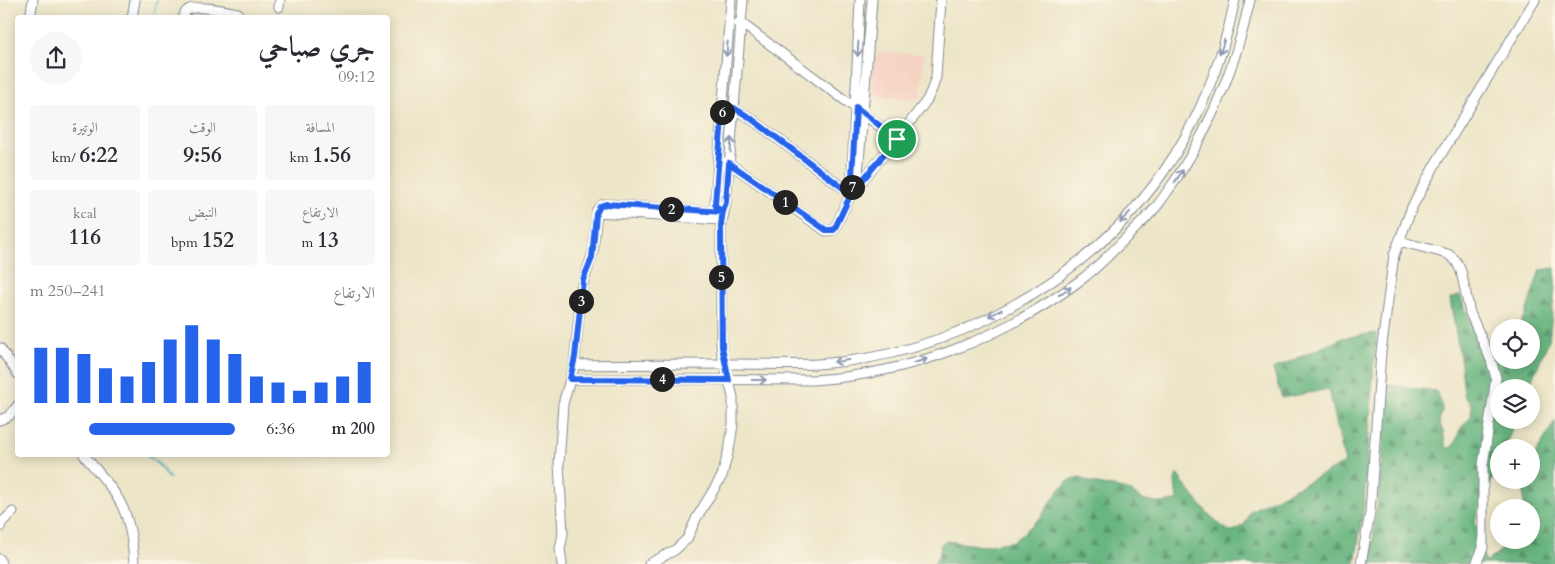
<!DOCTYPE html>
<html lang="ar">
<meta charset="utf-8">
<style>
:root{--surface:#fff;--page:#f7f7f7;--text:#2b2b33;--muted:#7c7c81;--accent:#2563eb}
body{margin:0;font-family:Cardo,Amiri,serif;background:var(--page);color:var(--text);direction:rtl;height:100vh;display:flex;flex-direction:column;font-size:19px;white-space:nowrap}
*{box-sizing:border-box;margin:0}
p{font-size:16px;color:var(--muted)}
.icon{flex:none;width:28px;height:28px;fill:none;stroke:currentColor;stroke-width:2;stroke-linecap:round;stroke-linejoin:round}
.map{position:relative;flex:1;overflow:hidden;direction:ltr}
.sheet{position:absolute;left:15px;top:15px;width:375px;height:442px;display:flex;flex-direction:column;background:var(--surface);border-radius:5px;box-shadow:0 2px 12px #0003;direction:rtl}
.sheet>*{flex:none}
.controls{position:absolute;left:1490px;top:319px;display:grid;gap:10px}
.controls a{display:grid;place-items:center;width:50px;height:50px;border-radius:50%;background:var(--surface);box-shadow:0 2px 12px #0003;font-size:25px}
.pin{position:absolute;display:grid;place-items:center;width:42px;height:42px;color:#fff;margin:-21px;border:2px solid #fff;border-radius:50%;box-shadow:0 1px 5px #0007}
.km{position:absolute;width:25px;height:25px;margin:-12px;border-radius:50%;background:#222;color:#fff;font-size:14px;line-height:25px;text-align:center}
.round{display:grid;place-items:center;flex:none;width:52px;height:52px;border-radius:26px;background:var(--page)}
.headline{display:flex;align-items:center;justify-content:space-between;height:85px;padding:0 15px}
h1{font-size:28px;font-weight:700;line-height:38px}
.stats{display:grid;grid-template-columns:repeat(3,1fr);gap:8px;height:85px;padding:5px 15px}
.stats div{display:grid;align-content:center;border-radius:5px;background:var(--page);text-align:center}
.stats b{font-size:21px;font-weight:700}
.stats small{font-size:14px;font-weight:400}
.stats p{font-size:14px}
.chart{height:140px;padding:10px 15px}
.chart p{display:flex;justify-content:space-between}
.chart svg{width:100%;height:90px;margin-top:5px;stroke:var(--accent);stroke-width:6}
ul{padding:0 15px;list-style:none;font-size:16px}
li{display:grid;grid-template-columns:80px 60px 1fr;align-items:center;height:38px}
li i{height:12px;border-radius:6px;background:var(--accent)}
.map>svg:first-child{display:block}
</style>
<div class="map">
<svg width="1555" height="564" viewBox="0 0 1555 564">
<defs>
<pattern id="forest-firs" width="22" height="20" patternUnits="userSpaceOnUse" patternTransform="scale(1.25)"><rect width="22" height="20" fill="#69b680"/><path d="M5 1l3.5 6h-7zM16 11l3.5 6h-7z" fill="#56946c"/></pattern>
</defs>
<rect width="100%" height="100%" fill="#fcf5e5"/>
<filter id="ink" filterUnits="userSpaceOnUse"><feTurbulence type="fractalNoise" baseFrequency=".02" numOctaves="2"/><feDisplacementMap in="SourceGraphic" scale="10" xChannelSelector="R" yChannelSelector="G"/><feConvolveMatrix kernelMatrix="1 2 1 2 8 2 1 2 1" color-interpolation-filters="sRGB"/></filter>
<filter id="wash" filterUnits="userSpaceOnUse"><feTurbulence type="fractalNoise" baseFrequency=".0096" numOctaves="4" result="noise"/><feDisplacementMap in="SourceGraphic" scale="20" xChannelSelector="R" yChannelSelector="G"/><feGaussianBlur stdDeviation="1.12" result="paint"/><feColorMatrix in="noise" values="0 0 0 0 0 0 0 0 0 0 0 0 0 0 0 0 0 1.4 0 .05"/><feComposite in="paint" operator="in"/></filter>
<g filter="url(#wash)">
<rect width="100%" height="100%" fill="#ece5c7"/>
<!-- built -->
<path fill="#f5d2c2" d="M881 52 924 55 921 99 871 96 873 59Z"/>
<!-- forest -->
<path fill="url(#forest-firs)" stroke="#42726f" d="M1555 268V287L1549 340 1529 387 1499 388V420H1516L1505 447 1499 448V462L1475 520 1485 563 1514 540H1531V508L1524 507V480H1531V462L1555 421V564H1370L1379 491 1388 385 1436 391 1441 402 1442 410 1439 422 1443 432 1446 448H1450L1456 442 1460 429 1471 417 1472 406 1464 395 1461 363 1450 299 1460 295 1486 361 1531 360V328L1518 327 1526 313 1540 270Z
M1376 333 1364 504 1355 564H934L940 553 941 544 947 541 983 546 1014 541 1040 518 1058 492 1068 481 1079 477 1092 483 1128 490 1145 501 1160 503 1177 501 1175 481 1177 474C1189 491 1214 525 1232 532L1245 524 1250 511 1345 463 1329 389 1282 398 1273 369 1343 338Z"/>
<g fill="none" stroke-linecap="round" stroke-linejoin="round">
<!-- stream -->
<path stroke="#45b1c3" stroke-width="2" d="M153 18 157 0
M147 455 159 465 169 478"/>
</g>
</g>
<g filter="url(#ink)">
<g fill="none" stroke-linecap="round" stroke-linejoin="round">
<!-- minor casing -->
<g stroke="#848a92" stroke-width="11">
<path id="minor" d="M279 7 280 0
M30 18 33 0
M132 18 135 0
M183 18C184 14 186 10 190 9 200 5 227 11 238 13
M738 23H741L897 139
M730 107 749 117 851 194
M718 161 729 163 826 231 834 230 851 194 897 139 927 100 932 89 936 77 941 0
M858 174 872 0
M851 194 860 0
M723 211 717 208 715 202 731 0
M597 212 721 220
M1399 241 1448 254 1456 261 1461 271 1470 313 1491 360 1496 378 1483 465V548L1476 564
M0 348 18 374
M574 365C629 364 683 364 738 364 765 364 792 365 818 364 951 356 1085 282 1162 174 1199 122 1222 62 1235 0
M570 379 813 380C910 374 1004 338 1082 279 1098 267 1112 252 1126 238 1137 226 1151 215 1160 202 1205 142 1234 73 1250 0
M0 420 9 416 18 405
M84 455C96 470 111 485 120 502 130 520 133 544 134 564
M0 527 2 522 13 512
M0 559 1 564
M562 564 560 549 563 534 559 464 563 404 574 365 582 286 593 253 597 210 602 205 607 204 723 213
M649 564 675 550 687 539 697 517 722 476 730 445 733 424V397L722 354 721 340V228L726 202 743 0
M1361 564 1370 513 1381 352 1394 255 1412 207 1436 163 1535 0"/>
</g>
<!-- minor -->
<use href="#minor" stroke="#fff" stroke-width="9"/>
</g>
<!-- one-way arrows -->
<defs><path id="oneway-shaft" d="M-6 0H5M1.5-3L5.5 0L1.5 3" fill="none" stroke-width="1.6" stroke-linecap="round" stroke-linejoin="round" transform="scale(1.25)"/></defs>
<g stroke="#8d97ae">
<use href="#oneway-shaft" transform="translate(1222 47) rotate(107)"/>
<use href="#oneway-shaft" transform="translate(727 49) rotate(95)"/>
<use href="#oneway-shaft" transform="translate(858 49) rotate(93)"/>
<use href="#oneway-shaft" transform="translate(731 145) rotate(-86)"/>
<use href="#oneway-shaft" transform="translate(1179 176) rotate(-56)"/>
<use href="#oneway-shaft" transform="translate(1125 217) rotate(134)"/>
<use href="#oneway-shaft" transform="translate(1065 291) rotate(-34)"/>
<use href="#oneway-shaft" transform="translate(995 313) rotate(153)"/>
<use href="#oneway-shaft" transform="translate(841 361) rotate(172)"/>
<use href="#oneway-shaft" transform="translate(920 361) rotate(-17)"/>
<use href="#oneway-shaft" transform="translate(759 380)"/>
</g>
</g>
<g fill="none" stroke-linecap="round" stroke-linejoin="round" filter="url(#ink)">
<!-- route casing -->
<g stroke="#fff" stroke-width="10">
<path id="route" d="M897 139 851 194 834 230H826L729 163 726 202 723 212 606 204 600 206 596 214 592 258 583 280 575 357 570 379 729 380 722 347 721 228C721 222 722 217 723 211L717 208 715 204 723 106 734 108 749 117 851 194 856 107 897 139"/>
</g>
<!-- route -->
<use href="#route" stroke="#2563eb" stroke-width="6"/>
</g>
</svg>
<div class="controls">
<a><svg class="icon" aria-label="locate" viewBox="0 0 24 24"><circle cx="12" cy="12" r="6"/><path d="M12 2v4M12 18v4M2 12h4M18 12h4"/></svg></a>
<a><svg class="icon" aria-label="layers" viewBox="0 0 24 24"><path d="M12 4l9 5-9 5-9-5zM3 14l9 5 9-5"/></svg></a>
<a>+</a>
<a>−</a>
</div>
<div class="pin" style="left:897px;top:139px;background:#1e9e55"><svg class="icon" aria-label="arrive" viewBox="0 0 24 24"><path d="M6 21V4h12l-3 4 3 4H6"/></svg></div>
<b class="km" style="left:785px;top:202px">1</b>
<b class="km" style="left:671px;top:209px">2</b>
<b class="km" style="left:581px;top:301px">3</b>
<b class="km" style="left:662px;top:379px">4</b>
<b class="km" style="left:721px;top:277px">5</b>
<b class="km" style="left:722px;top:112px">6</b>
<b class="km" style="left:852px;top:187px">7</b>
<section class="sheet">
<div class="headline"><div><h1>جري صباحي</h1><p>09:12</p></div><a class="round"><svg class="icon" aria-label="share" viewBox="0 0 24 24"><path d="M12 15V3M7 8l5-5 5 5M5 13v7h14v-7"/></svg></a></div>
<div class="stats">
<div><p>المسافة</p><b>1.56<small> km</small></b></div>
<div><p>الوقت</p><b>9:56</b></div>
<div><p>الوتيرة</p><b>6:22<small> /km</small></b></div>
</div>
<div class="stats">
<div><p>الارتفاع</p><b>13<small> m</small></b></div>
<div><p>النبض</p><b>152<small> bpm</small></b></div>
<div><p>kcal</p><b>116</b></div>
</div>
<div class="chart"><p><span>الارتفاع</span>241–250 m</p>
<svg viewBox="0 0 160 44" preserveAspectRatio="none"><path d="M5 44V17M15 44V17M25 44V20M35 44V27M45 44V31M55 44V24M65 44V13M75 44V6M85 44V13M95 44V20M105 44V31M115 44V34M125 44V38M135 44V34M145 44V31M155 44V24"/></svg>
</div>
<ul>
<li><b>200 m</b>6:36<i style="width:71%"></i></li>
</ul>
</section>
</div>
